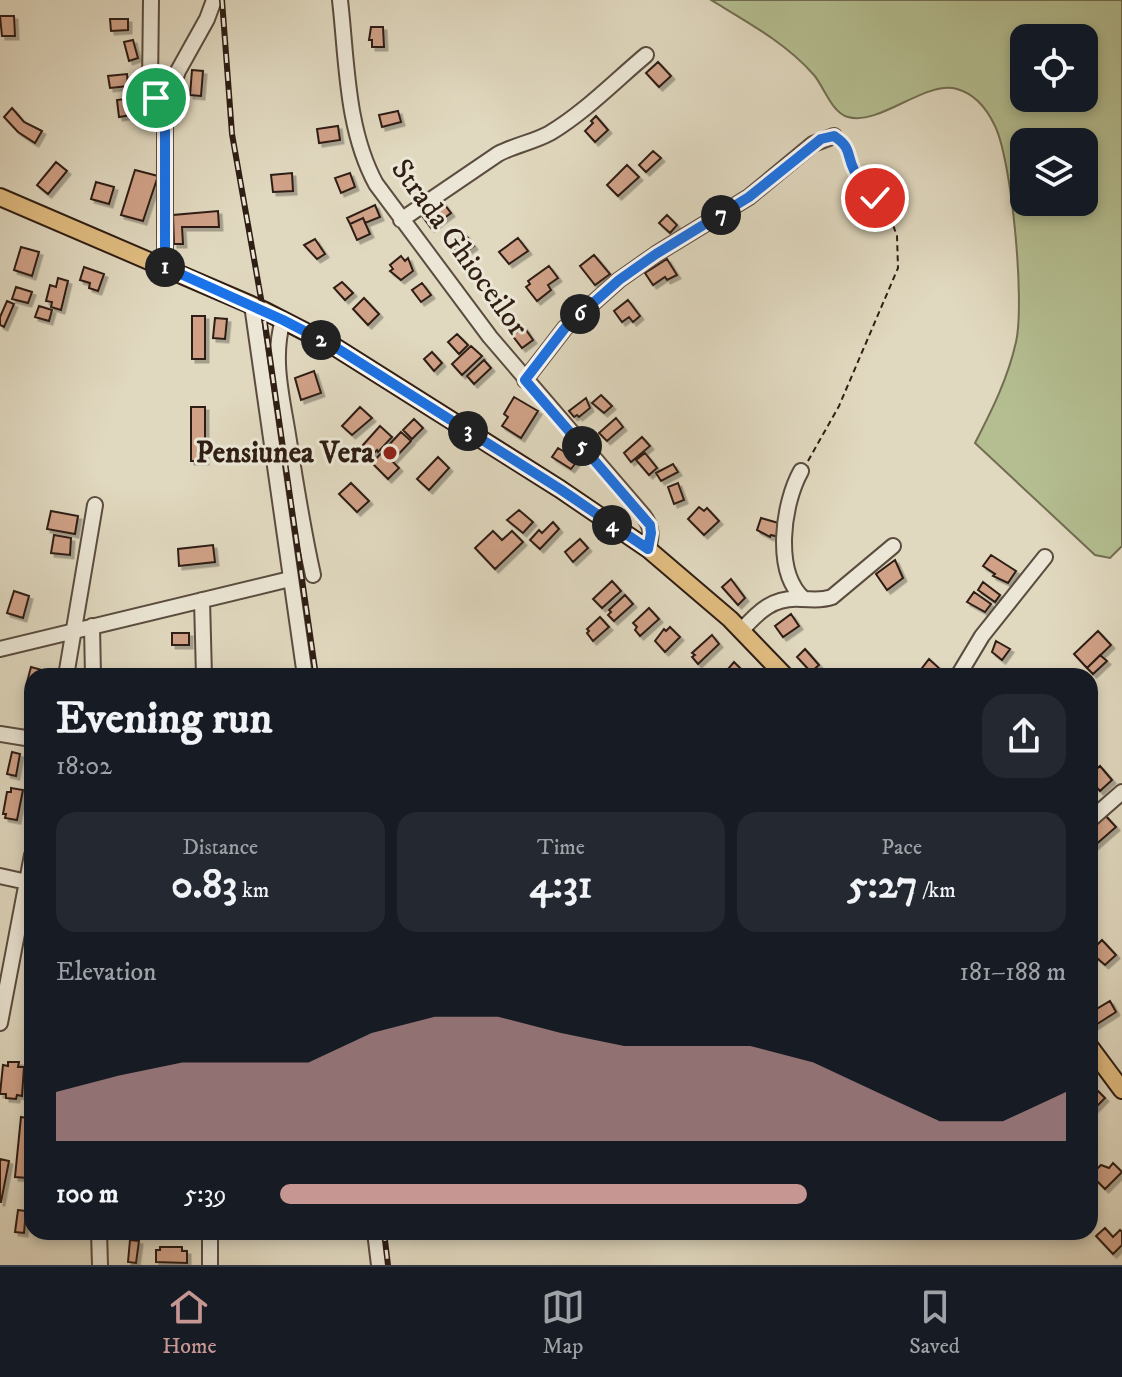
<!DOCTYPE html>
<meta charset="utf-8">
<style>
:root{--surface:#171b24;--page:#242831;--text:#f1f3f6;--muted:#9ea1a6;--line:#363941;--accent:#c59692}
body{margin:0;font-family:"IM FELL DW Pica",serif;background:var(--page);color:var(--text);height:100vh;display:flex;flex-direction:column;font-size:30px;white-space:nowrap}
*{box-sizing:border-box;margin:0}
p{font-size:26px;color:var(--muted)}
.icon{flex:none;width:44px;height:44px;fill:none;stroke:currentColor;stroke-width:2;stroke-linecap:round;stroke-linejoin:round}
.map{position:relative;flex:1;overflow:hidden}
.side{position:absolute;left:24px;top:668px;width:1074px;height:572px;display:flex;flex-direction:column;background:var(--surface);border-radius:24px;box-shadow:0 4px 12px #0003}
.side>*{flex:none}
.buttons{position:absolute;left:1010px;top:24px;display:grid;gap:16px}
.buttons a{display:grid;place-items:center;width:88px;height:88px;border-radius:16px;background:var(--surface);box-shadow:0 4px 12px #0003;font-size:40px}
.pin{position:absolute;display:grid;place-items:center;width:68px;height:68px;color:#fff;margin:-34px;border:4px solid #fff;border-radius:50%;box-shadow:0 2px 8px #0007}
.km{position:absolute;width:40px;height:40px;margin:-20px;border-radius:50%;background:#222;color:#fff;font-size:22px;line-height:40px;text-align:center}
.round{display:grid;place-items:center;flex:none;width:84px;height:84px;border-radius:24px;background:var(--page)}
.summary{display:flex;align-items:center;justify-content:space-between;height:136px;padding:0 32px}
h1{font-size:44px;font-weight:800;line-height:60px}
.metrics{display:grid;grid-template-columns:repeat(3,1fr);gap:12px;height:136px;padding:8px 32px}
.metrics div{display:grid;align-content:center;border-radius:20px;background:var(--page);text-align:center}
.metrics b{font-size:40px;font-weight:800}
.metrics small{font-size:22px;font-weight:400}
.metrics p{font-size:22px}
.chart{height:224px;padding:16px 32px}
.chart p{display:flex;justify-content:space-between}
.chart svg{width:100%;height:144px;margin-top:8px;fill:var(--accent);opacity:.7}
ul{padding:0 32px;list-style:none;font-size:26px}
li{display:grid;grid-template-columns:128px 96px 1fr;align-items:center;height:60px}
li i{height:20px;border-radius:10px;background:var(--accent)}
.tabs{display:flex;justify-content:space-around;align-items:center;height:112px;border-top:2px solid var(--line);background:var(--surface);font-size:22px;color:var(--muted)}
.tabs a{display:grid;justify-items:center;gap:4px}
.tabs .selected{color:var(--accent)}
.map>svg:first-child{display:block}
</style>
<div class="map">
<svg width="1122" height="1265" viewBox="0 0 1122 1265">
<defs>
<filter id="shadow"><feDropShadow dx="3.5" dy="3.5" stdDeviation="0" flood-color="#0004"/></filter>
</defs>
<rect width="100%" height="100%" fill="#e0d8bf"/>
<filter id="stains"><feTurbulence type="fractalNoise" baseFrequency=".0025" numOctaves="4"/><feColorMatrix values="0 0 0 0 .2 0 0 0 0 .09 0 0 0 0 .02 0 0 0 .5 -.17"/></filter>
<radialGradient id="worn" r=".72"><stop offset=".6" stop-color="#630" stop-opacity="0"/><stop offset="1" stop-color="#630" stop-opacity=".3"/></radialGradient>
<!-- green -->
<path fill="#b4be91" stroke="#726e52" stroke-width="2" fill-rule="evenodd" d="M711 0H1122V546L1110 558 1095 555 975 443C992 410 1008 378 1016 342 1025 303 1012 161 995 126 987 109 975 94 957 89 925 80 880 126 848 117 832 113 824 87 814 75 786 43 747 22 711 0ZM1024 38H1084V98H1024ZM1024 142H1084V202H1024Z"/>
<!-- building -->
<path fill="#d0a187" stroke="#2f1e14" stroke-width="2" filter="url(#shadow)" d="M0 16H14L15 36H2Z
M110 19H128V30L111 31Z
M371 27H383L384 47H372V40H369Z
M133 40 138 58 129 61 124 42Z
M658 62 671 76 659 87 646 73Z
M192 70 203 71 201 96 190 95Z
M127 74 128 86 110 88 108 76Z
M140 97 143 113 119 117 117 100Z
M12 108 24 122 42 131 35 143 18 132 4 117Z
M398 111 401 122 382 127 379 115Z
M596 116 608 130 595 142 585 131 593 123 591 121Z
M338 126 340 140 319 143 317 129Z
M653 151 661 158 646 172 639 165Z
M56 162 67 171 48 194 37 185Z
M627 165 639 177 618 196 607 185Z
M135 170 158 176 143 221 121 215Z
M292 173 293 191 273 192 271 175Z
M350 173 355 187 341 193 335 178Z
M96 182 114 187 109 204 91 199Z
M441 200 451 213 431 228 423 217Z
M375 205 380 217 365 223 363 218 350 224 347 218Z
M218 211 219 227H182L183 244H174L173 215Z
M667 215 677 225 670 233 659 223Z
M363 218 370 234 357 240 350 224Z
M465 234 474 246 460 256 451 244Z
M518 238 528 251 509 264 499 252Z
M315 239 325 254 317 259 304 245Z
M21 247 39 252 32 276 14 270Z
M594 255 610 274 595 285 580 266Z
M401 256 405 261 408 258 413 271 401 280 390 271 393 269 390 265Z
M667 259 677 275 667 280 665 277 653 285 645 273Z
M549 266 558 278 548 285 551 290 537 301 526 287 530 284 528 281Z
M84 267 104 274 98 291 89 288 90 283 80 280Z
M58 278 68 281 61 310 51 307 52 302 46 301 50 285 56 287Z
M342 282 353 293 345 300 334 288Z
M422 283 431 295 421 302 412 290Z
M16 287 32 292 28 303 12 299Z
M364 298 379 314 368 325 353 309Z
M628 300 640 316 633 322 629 317 622 322 614 311Z
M7 301 14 304 4 327 0 325V317Z
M39 306 52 310 49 321 35 317Z
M192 316H205V359H192Z
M215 318 227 319 225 339 213 338Z
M524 327 533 340 522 348 512 335Z
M457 334 468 345 459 354 448 342Z
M471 346 482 356 462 375 452 364Z
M432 352 442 363 434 371 424 359Z
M484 360 491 368 474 384 467 376Z
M314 371 321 393 301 400 295 378Z
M601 395 612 406 604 413 592 403Z
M514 397 538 411 521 438 502 426 508 417 504 414Z
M586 398 590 408 579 417 577 415 574 417 569 411Z
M191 407H205V461H191Z
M360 407 372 418 352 435 342 426Z
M616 418 623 427 607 441 599 433Z
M414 419 423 428 412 439 403 430Z
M380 426 392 437 378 452 377 450 373 454 363 445Z
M401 432 411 441 392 461 399 468 388 479 372 463Z
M642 437 650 446 631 462 624 453Z
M558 448 578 460 571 469 552 457Z
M645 453 657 468 649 475 636 460Z
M438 457 449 468 429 490 417 479Z
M673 464 678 472 661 481 656 473Z
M351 483 369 501 357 512 339 494Z
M678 483 684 500 674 504 668 487Z
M699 507 704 511 707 508 719 521 704 535 688 519Z
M519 510 533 522 523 533 507 520Z
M51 511 78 516 75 534 47 529Z
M761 518 782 524 779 537 771 535 770 537 757 530Z
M553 522 559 529 540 549 530 540 539 530 542 533Z
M493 531 502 540 512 531 523 542 495 569 475 548Z
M54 535 71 538 70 555 51 553Z
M580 539 588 548 573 562 565 552Z
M213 545 215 562 179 566 178 549Z
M991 555 1016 571 1008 583 993 576 995 574 983 566Z
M895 560 903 578 887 590 876 574Z
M731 579 745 598 738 605 722 587Z
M612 581 621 591 602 608 593 599Z
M983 582 1000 595 995 602 978 590Z
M14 591 29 596 23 618 7 613Z
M974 592 991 604 985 612 967 602Z
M625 595 633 604 614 621 608 615 611 612 609 610Z
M649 608 659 619 640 636 635 630 637 627 633 623Z
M791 614 799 626 783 637 775 626Z
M600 617 609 627 593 641 587 633 589 631 587 629Z
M670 627 680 637 665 652 655 641 664 629 666 631Z
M1098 631 1111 645 1087 668 1074 654Z
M172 633H189V645H172Z
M712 635 719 644 698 664 692 657 695 655 692 653Z
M996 641 1010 649 1002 660 992 652Z
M805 649 819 665 811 672 797 657Z
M1100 655 1107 661 1093 674 1087 668Z
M929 659 941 670 938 673 941 675 916 676Z
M734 662 742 670 735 676H722Z
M31 667 49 672 48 676H32V687L26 686Z
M12 752 20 754 16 776 7 774Z
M1100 766 1112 780 1100 791 1091 781 1095 777 1092 773Z
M11 788 23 790 17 820 5 818 6 814H3L7 792H11Z
M1103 813 1116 827 1093 847 1090 845V825Z
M1102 940 1116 955 1105 965 1090 952Z
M1110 1001 1116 1012 1094 1026 1090 1013Z
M8 1062H19L18 1067H24L22 1096 17 1095 16 1099 6 1098V1094H0L3 1065 8 1066Z
M1096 1089 1105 1098 1093 1110 1090 1107V1095Z
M21 1117 32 1119 28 1178 15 1177Z
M0 1159 9 1161 1 1202H0Z
M1113 1163 1122 1172 1105 1189 1091 1175 1101 1165 1109 1168Z
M18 1210 26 1211 24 1233 15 1232Z
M1105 1228 1113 1237 1120 1230 1122 1232V1245L1113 1254 1096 1236Z
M130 1240 139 1241 136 1263 128 1262Z
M160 1247H182V1251H187V1263L156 1262V1250H160Z"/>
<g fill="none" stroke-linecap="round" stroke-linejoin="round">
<!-- minor casing -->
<g stroke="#5b4c3f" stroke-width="18">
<path id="minor" d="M151 0 150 86 165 108V267
M340 0C347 61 346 129 376 184L490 337 643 515C652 527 652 535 648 549
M165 108 178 71 207 19 214 0
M401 220 498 154C515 145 534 142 550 133 585 112 615 81 646 55
M252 305 305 676
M283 320C271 360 283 401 289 441 296 486 303 530 313 575
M525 380 565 328 619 280 656 254 749 197 813 144 834 136
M801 471C783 503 773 572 804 599
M202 600 204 676
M92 626 93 676
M741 631C759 611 773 597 801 599 812 599 821 601 832 597L893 546
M0 649 290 579
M66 676 95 505
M958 676 982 636 1045 557
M0 734 32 739
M1090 820 1122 792
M0 876 27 882
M0 1023 32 855
M99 1232 100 1265
M375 1232 379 1265
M210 1265V1232"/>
</g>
<!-- major casing -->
<g stroke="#2f1e14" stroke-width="20">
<path id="major" d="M0 197 263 310 335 347 560 489 648 549 730 619 785 676
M1090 1047 1122 1090"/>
</g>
<!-- path -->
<path stroke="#2f1e14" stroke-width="2" stroke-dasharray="6 4" stroke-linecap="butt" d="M808 461 839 406 898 268 897 236 890 217 852 167 851 155 845 143"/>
<!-- minor -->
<use href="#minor" stroke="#ebe6d5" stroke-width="14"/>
<!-- major -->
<use href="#major" stroke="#e0bc80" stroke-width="16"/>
<!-- rail casing -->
<g stroke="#2f1e14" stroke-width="6">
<path id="rail" d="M222 0 232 134 263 310 316 676
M384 1232 388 1265"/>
</g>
<!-- rail -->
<use href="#rail" stroke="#ebe6d5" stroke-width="3" stroke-dasharray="9" stroke-linecap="butt"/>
</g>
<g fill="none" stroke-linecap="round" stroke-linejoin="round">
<!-- route casing -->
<g stroke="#fff" stroke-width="16">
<path id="route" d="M156 98 165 108V267L283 320 335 347 560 489 648 549 651 533 650 525 525 380 565 328 619 280 656 254 749 197 821 139 834 136C852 148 846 154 854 170 859 181 868 190 875 198"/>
</g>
<!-- route -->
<use href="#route" stroke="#1a73e8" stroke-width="10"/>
</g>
<!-- markers -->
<circle fill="#8f2418" stroke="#ebe6d5" stroke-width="3" cx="390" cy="453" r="8"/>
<g text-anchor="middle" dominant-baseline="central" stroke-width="6" stroke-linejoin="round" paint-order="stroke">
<!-- street labels -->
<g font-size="30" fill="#2f1e14" stroke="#ebe6d5">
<text transform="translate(459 248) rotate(54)">Strada Ghioceilor</text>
</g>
<!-- poi labels -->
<g font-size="30" font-weight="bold" fill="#2f1e14" stroke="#ebe6d5" text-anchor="end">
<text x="374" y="453">Pensiunea Vera</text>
</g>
</g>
<rect width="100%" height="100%" filter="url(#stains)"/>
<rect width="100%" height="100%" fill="url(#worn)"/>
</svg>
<div class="buttons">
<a><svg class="icon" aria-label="locate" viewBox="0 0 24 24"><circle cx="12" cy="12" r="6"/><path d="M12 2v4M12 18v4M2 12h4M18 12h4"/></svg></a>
<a><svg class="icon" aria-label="layers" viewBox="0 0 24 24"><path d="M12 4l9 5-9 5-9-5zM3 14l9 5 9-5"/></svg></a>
</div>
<div class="pin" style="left:156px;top:98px;background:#1e9e55"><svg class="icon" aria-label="arrive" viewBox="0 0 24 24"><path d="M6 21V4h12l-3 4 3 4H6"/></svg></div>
<div class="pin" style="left:875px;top:198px;background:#d93025"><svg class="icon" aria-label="check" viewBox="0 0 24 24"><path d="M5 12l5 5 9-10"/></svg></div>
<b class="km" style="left:165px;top:267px">1</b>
<b class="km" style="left:321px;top:340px">2</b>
<b class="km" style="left:468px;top:431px">3</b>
<b class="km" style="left:612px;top:525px">4</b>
<b class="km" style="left:582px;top:446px">5</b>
<b class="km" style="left:580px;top:314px">6</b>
<b class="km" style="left:721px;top:215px">7</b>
<section class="side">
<div class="summary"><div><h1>Evening run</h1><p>18:02</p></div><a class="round"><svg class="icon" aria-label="share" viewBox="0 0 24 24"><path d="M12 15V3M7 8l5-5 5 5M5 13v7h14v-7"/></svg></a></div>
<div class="metrics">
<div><p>Distance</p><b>0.83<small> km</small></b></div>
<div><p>Time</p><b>4:31</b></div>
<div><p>Pace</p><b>5:27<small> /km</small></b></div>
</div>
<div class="chart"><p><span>Elevation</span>181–188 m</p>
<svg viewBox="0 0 160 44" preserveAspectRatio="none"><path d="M0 44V29L10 24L20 20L30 20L40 20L50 11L60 6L70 6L80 11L90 15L100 15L110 15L120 20L130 29L140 38L150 38L160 29V44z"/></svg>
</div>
<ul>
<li><b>100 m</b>5:39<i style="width:67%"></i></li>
</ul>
</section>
</div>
<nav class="tabs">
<a class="selected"><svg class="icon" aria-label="home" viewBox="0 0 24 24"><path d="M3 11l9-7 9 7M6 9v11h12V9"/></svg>Home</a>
<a><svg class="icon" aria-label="map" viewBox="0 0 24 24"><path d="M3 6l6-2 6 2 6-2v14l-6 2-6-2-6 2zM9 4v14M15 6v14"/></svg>Map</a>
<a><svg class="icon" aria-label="saved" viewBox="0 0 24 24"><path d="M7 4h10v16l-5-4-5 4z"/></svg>Saved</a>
</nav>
